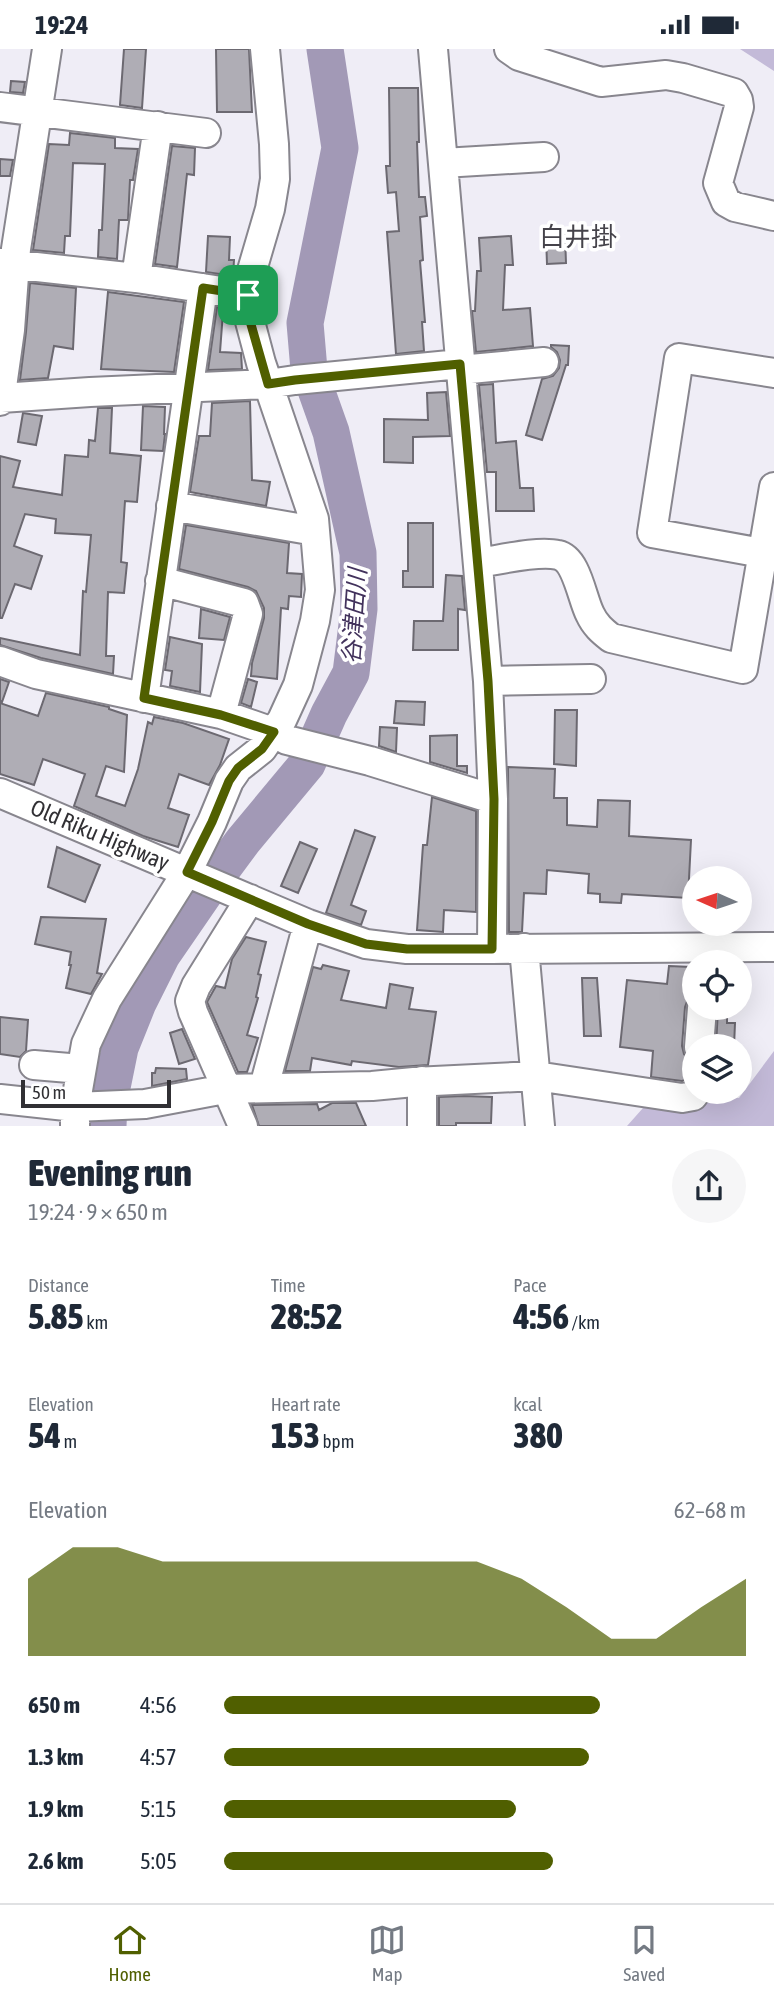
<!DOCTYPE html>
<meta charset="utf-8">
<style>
:root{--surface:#fff;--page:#f6f6f7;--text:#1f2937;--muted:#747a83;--line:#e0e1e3;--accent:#505f00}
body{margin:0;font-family:"Asap Condensed","Noto Sans JP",sans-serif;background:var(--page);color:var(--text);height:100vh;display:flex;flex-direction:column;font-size:26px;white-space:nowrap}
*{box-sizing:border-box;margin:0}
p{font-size:23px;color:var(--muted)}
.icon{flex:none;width:38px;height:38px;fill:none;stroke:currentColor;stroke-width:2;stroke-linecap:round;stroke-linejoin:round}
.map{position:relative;height:1077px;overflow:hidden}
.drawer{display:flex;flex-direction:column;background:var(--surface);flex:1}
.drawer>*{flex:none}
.needle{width:46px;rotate:273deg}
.controls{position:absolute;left:682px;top:817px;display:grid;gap:14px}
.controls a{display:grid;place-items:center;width:70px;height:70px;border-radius:50%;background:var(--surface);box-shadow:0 7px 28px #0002;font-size:35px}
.scale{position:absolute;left:21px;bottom:18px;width:150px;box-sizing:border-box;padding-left:7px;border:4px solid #313034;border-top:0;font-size:19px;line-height:24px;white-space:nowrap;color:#313034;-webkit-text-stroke:5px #fff;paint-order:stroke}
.pin{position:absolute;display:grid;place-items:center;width:60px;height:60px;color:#fff;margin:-30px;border-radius:14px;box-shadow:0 4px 10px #0006}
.round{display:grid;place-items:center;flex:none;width:74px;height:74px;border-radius:37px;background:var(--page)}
.headline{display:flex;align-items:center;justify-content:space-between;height:119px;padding:0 28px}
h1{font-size:38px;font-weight:800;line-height:52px}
.figures{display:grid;grid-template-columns:repeat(3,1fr);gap:10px;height:119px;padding:7px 28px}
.figures div{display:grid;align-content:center}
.figures b{font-size:35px;font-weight:800}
.figures small{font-size:19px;font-weight:400}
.figures p{font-size:19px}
.chart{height:196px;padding:14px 28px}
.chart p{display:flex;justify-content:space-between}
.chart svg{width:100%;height:126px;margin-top:7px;fill:var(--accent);opacity:.7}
ul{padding:0 28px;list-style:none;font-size:23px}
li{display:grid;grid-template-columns:112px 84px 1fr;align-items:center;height:52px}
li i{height:18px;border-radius:9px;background:var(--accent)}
.status{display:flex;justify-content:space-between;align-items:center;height:49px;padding:0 35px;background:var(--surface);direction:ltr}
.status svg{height:19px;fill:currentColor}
.dock{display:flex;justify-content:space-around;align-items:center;height:98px;border-top:2px solid var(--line);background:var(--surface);font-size:19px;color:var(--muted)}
.dock a{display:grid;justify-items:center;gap:4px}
.dock .active{color:var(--accent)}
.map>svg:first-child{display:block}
</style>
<div class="status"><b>19:24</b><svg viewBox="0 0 49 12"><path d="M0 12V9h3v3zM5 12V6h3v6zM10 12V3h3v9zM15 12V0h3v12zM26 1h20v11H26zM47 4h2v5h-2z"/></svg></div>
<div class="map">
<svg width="774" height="1077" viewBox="0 0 774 1077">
<rect width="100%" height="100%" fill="#efedf6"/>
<!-- green -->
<path fill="#c3bad8" d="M740 0H774V22Z
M774 1002V1077H627L651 1050 739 1049Z"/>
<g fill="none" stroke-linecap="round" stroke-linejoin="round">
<!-- river -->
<path stroke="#a299b6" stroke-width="37" d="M108 1077 109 1053 120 999 138 954 162 906 206 842 243 792 307 715 329 665 351 624 359 560 358 504 331 383 309 321 305 274 340 99 325 0"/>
</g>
<!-- building -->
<path fill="#afadb5" stroke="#6c6971" stroke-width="2" d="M124 0H146L142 59 120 56Z
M216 0H249L252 63H217Z
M11 32 25 33 23 44 10 43Z
M389 39H418L419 93H417L419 148H425L427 167 420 168 423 211 420 212 425 273H422L424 302 396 305 387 183 399 182 396 143 388 144 386 117H390Z
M70 84 115 89V99L138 100 133 131H130L128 171H119L117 210 98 208 99 181H102L105 115 73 114 70 187H65L64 204 33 201 49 95 69 96Z
M172 97 195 99 194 126 187 125 177 218 155 215Z
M0 110 13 111 10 127H0Z
M565 186 566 214 547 215 546 187Z
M208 187 230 188 229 211H234L233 227 206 223Z
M511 187 513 216H505L503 261 530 259 533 297 476 303 472 262H475L477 222H481L479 189Z
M30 234 76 239 73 300 54 297 48 329 20 331 26 283Z
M108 243 184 253 174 323 101 320Z
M217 258 231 260V263H223L220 303 241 304 242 320 208 321Z
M551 296 569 297 568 316H566L542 391 526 386 542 330 553 327 559 319 560 311 557 303 551 298Z
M493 335 496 394 516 392 520 439H533L534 462H496V423H487L479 336Z
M446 343 450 387 413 388V414L384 413V370L428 371 427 344Z
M250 352 252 431 270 433 266 457 190 443 199 387H210L212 354Z
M143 357 165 358 164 385H165L163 402 141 401Z
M98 359H112L110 404 141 407 137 453 125 452 121 513 127 514 124 544 108 543 106 607H114L113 625 41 609 0 596V589L80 606 83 542 86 543 91 486 55 484 56 470 25 465 14 497 42 507 31 540 15 535 2 569H0V407L20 412 13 438 62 446 65 406 88 408 89 391 95 392Z
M23 364 42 367 36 396 18 393Z
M408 474H433V538H403V522H408Z
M186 476 289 494 287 524 302 525 301 548 289 547 288 560 281 559 277 630 251 627 252 614 264 569V559L256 542 248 538 179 520Z
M446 526 462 527 465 561 458 560V601H413L414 572H443Z
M201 560 230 568 224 591 199 589Z
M170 588 202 595 200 643 170 637 172 622 165 621Z
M0 630 9 633 2 653 0 652Z
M248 630 257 633 251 658 241 654Z
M46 644 109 658V660L127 666 124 723 106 717 96 747 125 757 138 720 148 673 152 675 154 668 183 674 229 690 220 716 209 736 179 725 168 759 189 766 178 798 143 787 74 757 85 725 43 710 34 736 0 725V654L38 667Z
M396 652 425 653 424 676 394 674Z
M555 661H577L576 717 554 715Z
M380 678 397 679 396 703 379 697Z
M457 686V717H467V724L430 713V687Z
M508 718 555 720 554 749H567V776L597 778 598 751 630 752 629 787 691 791 688 849 622 845 621 854 600 853V845L588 844 589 825 547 821 546 845 524 844 522 883H509Z
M432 748 476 762V863L444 861 443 883 417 881 423 796H427Z
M355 781 375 788 351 856 366 862 361 876 326 864Z
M300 793 317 800 298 844 281 837Z
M57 798 100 816 85 853 48 838Z
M41 868 106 870 97 924 102 925 91 945 66 939 71 916H69L71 903 35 895Z
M246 888 266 893 258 925 261 926 256 948 258 949 247 986 258 989 247 1023H238L207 953 216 937 225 939 232 910Z
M323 916 349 922 341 951 386 959 390 935 413 939 409 960 436 963 428 1016 399 1018 352 1012 351 1016 312 1009 310 1022H285L313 918 321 920Z
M669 917 691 918 690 926H695V944L688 950 685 958 682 997 684 1005 687 1009 685 1031 682 1032 651 1028 653 1002 620 998 627 931 667 935Z
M582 929H597L601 987H584Z
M718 959H727V974H735L734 998H716Z
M0 968 28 971 26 1002 20 1008 0 1005Z
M182 980 195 1010 179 1015 170 984Z
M156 1019 186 1020 187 1030 152 1037V1024H155Z
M464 1047 492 1048 491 1074H456V1077H439V1048Z
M332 1054H356L366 1077H259L252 1056 317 1055 319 1061Z"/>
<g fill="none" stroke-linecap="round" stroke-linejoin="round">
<!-- minor casing -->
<g stroke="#88868e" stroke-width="32">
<path id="minor" d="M433 0 488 632 493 750 492 900
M509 0 519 7 601 33 666 26 683 29 734 44 738 51 739 58 718 134 726 153 735 158 774 167
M0 58 206 84
M443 114 544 108
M0 214 136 229 248 246
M136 229 158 77
M460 321 544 313
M1 349 90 343 268 335 295 331 460 315
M0 352 10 281 16 200 47 0
M171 457 315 482
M762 504 652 484 679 309 774 324
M478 514C499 511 538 501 558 506 577 510 582 550 590 565 595 576 602 582 611 589L743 620 774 438
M160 532 244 554 248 565 221 665
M0 612 36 625 221 665 273 683 287 691 370 712 493 750
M488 632 591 630
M144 649 203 239
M0 744 308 875 366 895 407 900H492L774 898
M524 899 540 1077
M699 998 702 959
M34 1016 81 1020
M264 1038 308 875
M0 1050 75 1058 145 1055 225 1040 372 1037 414 1033 536 1027 682 1049 693 1047 696 1043
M75 1077V1058L86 995 107 950 187 823 212 773 229 732 238 719 262 700 282 671 298 636 315 572 320 541 314 470 261 314 248 265V235L270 160 275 130 274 95 265 0
M243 1077 193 963 190 952 196 937 250 850
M422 1077V1032"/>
</g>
<!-- minor -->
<use href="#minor" stroke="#fff" stroke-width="28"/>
</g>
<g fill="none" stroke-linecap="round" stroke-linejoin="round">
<!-- route casing -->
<g stroke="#fff" stroke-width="14">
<path id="route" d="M203 239 248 246V265L268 335 295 331 460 315 488 632 494 750 492 900H407L366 895 308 875 187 823 212 773 229 732 238 719 262 700 274 683 221 666 144 649Z"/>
</g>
<!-- route -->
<use href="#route" stroke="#505f00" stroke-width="9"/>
</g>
<g text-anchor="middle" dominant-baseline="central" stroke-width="7" stroke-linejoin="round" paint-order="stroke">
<!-- street labels -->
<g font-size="23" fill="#313034" stroke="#fff">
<text transform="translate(100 786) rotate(23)">Old Riku Highway</text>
</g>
<!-- water labels -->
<g font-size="24" font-style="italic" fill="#42325c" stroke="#fff">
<text transform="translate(354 567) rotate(-86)">谷津田川</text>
</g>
<!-- quarter labels -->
<g font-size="26" fill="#45434a" stroke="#fff">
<text x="578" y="188">白井掛</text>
</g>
</g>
</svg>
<div class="controls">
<a><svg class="needle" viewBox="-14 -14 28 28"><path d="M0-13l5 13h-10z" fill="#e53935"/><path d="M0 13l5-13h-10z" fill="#747a83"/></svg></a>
<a><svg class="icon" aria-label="locate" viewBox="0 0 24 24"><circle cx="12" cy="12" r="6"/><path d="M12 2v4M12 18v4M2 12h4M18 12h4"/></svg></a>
<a><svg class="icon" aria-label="layers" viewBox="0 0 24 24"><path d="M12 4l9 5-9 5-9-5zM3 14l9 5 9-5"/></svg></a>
</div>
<div class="scale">50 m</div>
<div class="pin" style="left:248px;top:246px;background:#1e9e55"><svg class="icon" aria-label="arrive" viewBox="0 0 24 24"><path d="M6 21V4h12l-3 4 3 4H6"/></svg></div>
</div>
<section class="drawer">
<div class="headline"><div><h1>Evening run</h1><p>19:24 · 9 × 650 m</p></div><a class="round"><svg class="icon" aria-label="share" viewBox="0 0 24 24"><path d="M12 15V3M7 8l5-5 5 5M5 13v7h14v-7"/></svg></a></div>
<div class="figures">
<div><p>Distance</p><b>5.85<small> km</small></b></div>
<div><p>Time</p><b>28:52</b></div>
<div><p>Pace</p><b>4:56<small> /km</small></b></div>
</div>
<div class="figures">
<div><p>Elevation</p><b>54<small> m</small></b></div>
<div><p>Heart rate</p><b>153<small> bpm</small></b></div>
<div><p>kcal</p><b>380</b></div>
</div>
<div class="chart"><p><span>Elevation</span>62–68 m</p>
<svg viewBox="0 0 160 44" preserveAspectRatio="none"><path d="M0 44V17L10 6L20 6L30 11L40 11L50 11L60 11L70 11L80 11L90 11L100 11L110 17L120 27L130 38L140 38L150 27L160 17V44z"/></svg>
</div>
<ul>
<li><b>650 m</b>4:56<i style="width:72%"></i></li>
<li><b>1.3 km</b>4:57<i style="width:70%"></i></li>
<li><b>1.9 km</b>5:15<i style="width:56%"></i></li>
<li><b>2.6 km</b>5:05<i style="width:63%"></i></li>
</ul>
</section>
<nav class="dock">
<a class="active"><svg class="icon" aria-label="home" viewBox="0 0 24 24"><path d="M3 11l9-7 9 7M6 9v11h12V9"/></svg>Home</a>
<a><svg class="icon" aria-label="map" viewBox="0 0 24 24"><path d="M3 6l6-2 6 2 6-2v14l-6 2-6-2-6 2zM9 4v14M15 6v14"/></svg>Map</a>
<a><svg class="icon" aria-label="saved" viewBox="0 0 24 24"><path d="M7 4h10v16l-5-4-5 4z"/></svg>Saved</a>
</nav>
